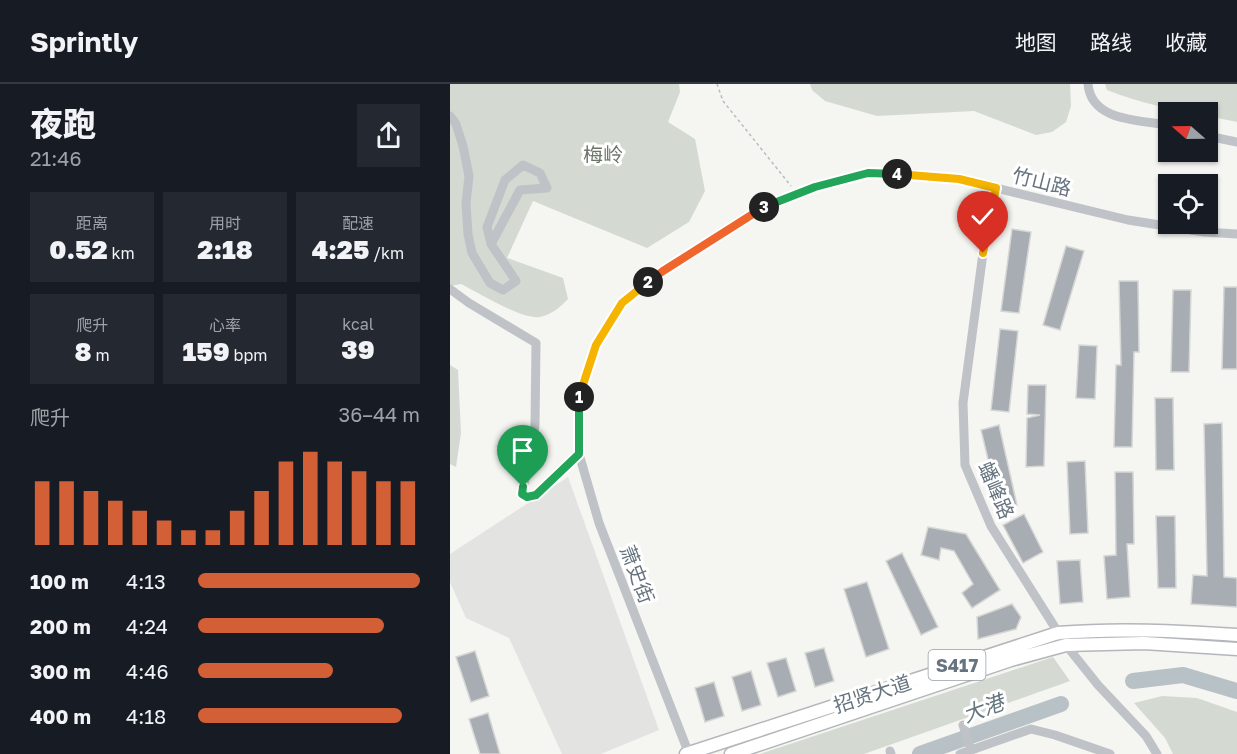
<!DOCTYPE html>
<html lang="zh">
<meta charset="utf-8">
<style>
:root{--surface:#171b24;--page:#242831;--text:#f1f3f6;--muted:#9ea1a6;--line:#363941;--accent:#d25f35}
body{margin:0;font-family:"Golos Text","Noto Sans SC",sans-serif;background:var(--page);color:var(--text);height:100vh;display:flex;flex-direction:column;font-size:22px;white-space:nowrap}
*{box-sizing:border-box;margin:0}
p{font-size:20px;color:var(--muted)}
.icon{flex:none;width:33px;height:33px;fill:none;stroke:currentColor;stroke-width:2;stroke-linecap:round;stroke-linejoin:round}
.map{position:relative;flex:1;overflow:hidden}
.sheet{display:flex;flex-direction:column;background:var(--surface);width:450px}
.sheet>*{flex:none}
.needle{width:39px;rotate:290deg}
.fabs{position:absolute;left:708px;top:18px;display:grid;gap:12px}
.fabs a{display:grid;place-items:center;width:60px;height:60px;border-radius:0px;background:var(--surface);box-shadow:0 2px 4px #0004;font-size:30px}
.pin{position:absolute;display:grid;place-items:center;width:51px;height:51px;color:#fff;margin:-62px -26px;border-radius:50% 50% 50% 0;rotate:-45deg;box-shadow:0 0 6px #0007}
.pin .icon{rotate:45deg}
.km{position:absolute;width:30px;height:30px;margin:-15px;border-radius:50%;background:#222;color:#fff;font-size:16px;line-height:30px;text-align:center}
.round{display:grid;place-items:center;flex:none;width:63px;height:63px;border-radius:0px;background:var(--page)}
.summary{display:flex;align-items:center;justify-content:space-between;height:102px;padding:0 30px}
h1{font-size:33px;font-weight:800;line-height:45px}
.metrics{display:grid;grid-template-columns:repeat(3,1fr);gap:9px;height:102px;padding:6px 30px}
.metrics div{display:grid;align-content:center;border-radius:0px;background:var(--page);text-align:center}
.metrics b{font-size:26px;font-weight:800}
.metrics small{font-size:16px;font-weight:400}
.metrics p{font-size:16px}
.chart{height:168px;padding:12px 30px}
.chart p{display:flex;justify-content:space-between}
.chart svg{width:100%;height:108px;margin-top:6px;stroke:var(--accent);stroke-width:6}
ul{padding:0 30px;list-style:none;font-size:20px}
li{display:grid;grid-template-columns:96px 72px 1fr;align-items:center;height:45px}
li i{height:15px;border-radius:8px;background:var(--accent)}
header{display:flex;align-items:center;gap:36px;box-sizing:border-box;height:84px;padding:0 30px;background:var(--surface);border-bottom:2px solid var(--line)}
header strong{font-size:28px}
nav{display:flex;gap:33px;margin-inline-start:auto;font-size:21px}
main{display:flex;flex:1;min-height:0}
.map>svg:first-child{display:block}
</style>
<header>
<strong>Sprintly</strong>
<nav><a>地图</a><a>路线</a><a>收藏</a></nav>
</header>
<main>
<section class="sheet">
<div class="summary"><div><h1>夜跑</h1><p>21:46</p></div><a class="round"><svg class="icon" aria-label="share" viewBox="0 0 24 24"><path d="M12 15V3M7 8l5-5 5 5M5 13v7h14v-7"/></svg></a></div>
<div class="metrics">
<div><p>距离</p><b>0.52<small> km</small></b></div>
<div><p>用时</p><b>2:18</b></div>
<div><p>配速</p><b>4:25<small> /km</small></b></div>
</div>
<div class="metrics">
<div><p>爬升</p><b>8<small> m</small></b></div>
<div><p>心率</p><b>159<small> bpm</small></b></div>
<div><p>kcal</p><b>39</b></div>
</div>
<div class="chart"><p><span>爬升</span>36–44 m</p>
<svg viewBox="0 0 160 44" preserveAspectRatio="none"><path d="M5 44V18M15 44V18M25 44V22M35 44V26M45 44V30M55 44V34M65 44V38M75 44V38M85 44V30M95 44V22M105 44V10M115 44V6M125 44V10M135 44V14M145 44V18M155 44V18"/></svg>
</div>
<ul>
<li><b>100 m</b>4:13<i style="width:100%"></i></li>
<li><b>200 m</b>4:24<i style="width:84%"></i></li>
<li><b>300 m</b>4:46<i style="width:61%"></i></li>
<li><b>400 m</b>4:18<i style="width:92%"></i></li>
</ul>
</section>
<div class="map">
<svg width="787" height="670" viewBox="0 0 787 670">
<rect width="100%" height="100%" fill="#f5f5f2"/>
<!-- built -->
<path fill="#e3e4e2" d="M118 393 209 646 151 670H112L59 554 16 534 0 498V470Z"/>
<!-- green -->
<path fill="#d4dad2" d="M0 0H229L230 8 218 38 245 55 255 107 239 138 197 164 83 117 57 174 113 194 118 215C110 223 103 230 90 233 72 236 29 209 11 200L0 202Z
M360 0H620L621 22 616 38 602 48 586 51 524 27 427 32 375 17 362 6Z
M655 0H787V38L758 32V28C724 28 688 18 657 6Z
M0 281 8 286 11 349 6 383 0 380Z
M603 573 620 597 414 670H310Z
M712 612 747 614 787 628V670H723L715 654 684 619Z"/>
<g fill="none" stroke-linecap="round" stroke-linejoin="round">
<!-- river -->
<path stroke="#b8c1c6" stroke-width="16" d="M683 597 733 591 787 607
M470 670 611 620"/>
</g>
<!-- building -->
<path fill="#a7adb2" stroke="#d6d7d5" stroke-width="1.5" d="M562 145 581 148 569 229 551 227Z
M616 162 634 167 610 246 593 241Z
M669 197H688L689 268H684L682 363H664L666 281H671Z
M774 203H787V285H772Z
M723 206H741L739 288H721Z
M550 245 568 247 559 328 541 326Z
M629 261 647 262 645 315 626 314Z
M578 301H596L594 382 576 383 577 334 590 331 577 330Z
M705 314H723L724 386H706Z
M772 339 774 493 787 494V523L741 520 743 491 757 492 754 340Z
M549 341 567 421 550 425 531 346Z
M635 377 638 449 620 450 617 378Z
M665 388H683L684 460H677L680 513 657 515 654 472 666 471Z
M574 430 593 468 573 479 553 441Z
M706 432H725L726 504H708Z
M478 443 516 450 550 506 522 524 512 509 523 500 504 467 491 464 489 476 471 471Z
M452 469 488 543 471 551 436 477Z
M630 476 633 518 610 520 607 477Z
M417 498 439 565 416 573 394 505Z
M562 520 571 533 566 545 528 555 527 533Z
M374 564 384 597 365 603 355 569Z
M25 567 39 612 21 618 6 573Z
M336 574 346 607 328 613 317 579Z
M301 587 311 621 292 627 282 593Z
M264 598 274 632 255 638 245 604Z
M38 629 50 670H30L19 635Z"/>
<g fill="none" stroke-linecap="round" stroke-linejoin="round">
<!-- major casing -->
<g stroke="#b3b6ba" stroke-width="15">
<path id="major" d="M236 670 608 549C668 544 727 547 787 551
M281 670 561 576 616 561 694 559 787 565"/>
</g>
<!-- path -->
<path stroke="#b9bbbe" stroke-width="1.5" stroke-dasharray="3 3" stroke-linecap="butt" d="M267 0 273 17 341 102"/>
<!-- minor -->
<path stroke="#bfc2c6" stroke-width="9" d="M638 0C641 38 691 36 718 41
M0 32 6 40 13 62 19 92 16 119 18 150 22 169 40 199 53 206 66 197 41 160 37 143 55 96 73 81 90 89 97 104 70 106 41 160
M758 52 787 58
M546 104 533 169 513 319 515 381 541 442 616 561 648 601 696 652 707 670
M0 205 19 219 86 259 85 341 80 378 73 403 72 410 77 413 86 411 129 370
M513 641 521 666
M440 667 441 670
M239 670 149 439 129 370 127 317 146 261 172 219 213 187 316 122 365 103 418 89 464 90 509 95 678 136 754 148 787 150
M510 670 581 645 605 651 660 670"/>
<!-- major -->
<use href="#major" stroke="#fff" stroke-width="12"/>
</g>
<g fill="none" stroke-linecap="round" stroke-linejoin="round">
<!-- split-1 casing -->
<g stroke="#fff" stroke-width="12">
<path id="split-1" d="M73 403 72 410 77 413 86 411 129 370V313"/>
</g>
<!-- split-2 casing -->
<g stroke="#fff" stroke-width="12">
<path id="split-2" d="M129 313 146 261 172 219 198 198"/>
</g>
<!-- split-3 casing -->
<g stroke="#fff" stroke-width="12">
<path id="split-3" d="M198 198 213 187 314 123"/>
</g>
<!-- split-4 casing -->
<g stroke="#fff" stroke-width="12">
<path id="split-4" d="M314 123 365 103 418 89 447 90"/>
</g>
<!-- split-5 casing -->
<g stroke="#fff" stroke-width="12">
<path id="split-5" d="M447 90 509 95 546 104 533 169"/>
</g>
<!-- split-1 -->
<use href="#split-1" stroke="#22a559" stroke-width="8"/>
<!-- split-2 -->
<use href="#split-2" stroke="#f5b400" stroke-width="8"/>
<!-- split-3 -->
<use href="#split-3" stroke="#f0652b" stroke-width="8"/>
<!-- split-4 -->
<use href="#split-4" stroke="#22a559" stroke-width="8"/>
<!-- split-5 -->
<use href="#split-5" stroke="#f5b400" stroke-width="8"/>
</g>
<g text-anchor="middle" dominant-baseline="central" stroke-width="6" stroke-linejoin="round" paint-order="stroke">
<!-- shield labels -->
<rect fill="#fff" stroke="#959ea6" stroke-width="1.5" x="478.5" y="566" width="57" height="30" rx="4.5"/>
<g font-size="18" font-weight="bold" fill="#677480">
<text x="507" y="581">S417</text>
</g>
<!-- park labels -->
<g font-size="20" fill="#687865" stroke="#fff">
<text x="153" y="70">梅岭</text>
</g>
<!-- street labels -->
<g font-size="20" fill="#677480" stroke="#fff">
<text transform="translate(592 97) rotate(14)">竹山路</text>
<text transform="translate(547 406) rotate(67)">蟠峰路</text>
<text transform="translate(188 490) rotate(69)">萧史街</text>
<text transform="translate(422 609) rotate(-18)">招贤大道</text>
</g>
<!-- water labels -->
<g font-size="21" font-style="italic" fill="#63757d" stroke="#fff">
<text transform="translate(533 624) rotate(-20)">大港</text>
</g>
</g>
</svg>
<div class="fabs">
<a><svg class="needle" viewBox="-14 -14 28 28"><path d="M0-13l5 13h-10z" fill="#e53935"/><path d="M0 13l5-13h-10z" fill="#9ea1a6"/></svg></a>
<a><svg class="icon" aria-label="locate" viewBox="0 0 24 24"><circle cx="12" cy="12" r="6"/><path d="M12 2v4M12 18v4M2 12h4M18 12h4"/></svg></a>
</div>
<div class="pin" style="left:73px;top:403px;background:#1e9e55"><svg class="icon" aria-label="arrive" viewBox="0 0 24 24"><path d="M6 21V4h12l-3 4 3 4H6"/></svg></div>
<div class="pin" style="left:533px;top:169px;background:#d93025"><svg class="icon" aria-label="check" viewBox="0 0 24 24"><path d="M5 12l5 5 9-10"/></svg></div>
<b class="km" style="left:129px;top:313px">1</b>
<b class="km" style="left:198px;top:198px">2</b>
<b class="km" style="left:314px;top:123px">3</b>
<b class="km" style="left:447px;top:90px">4</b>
</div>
</main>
